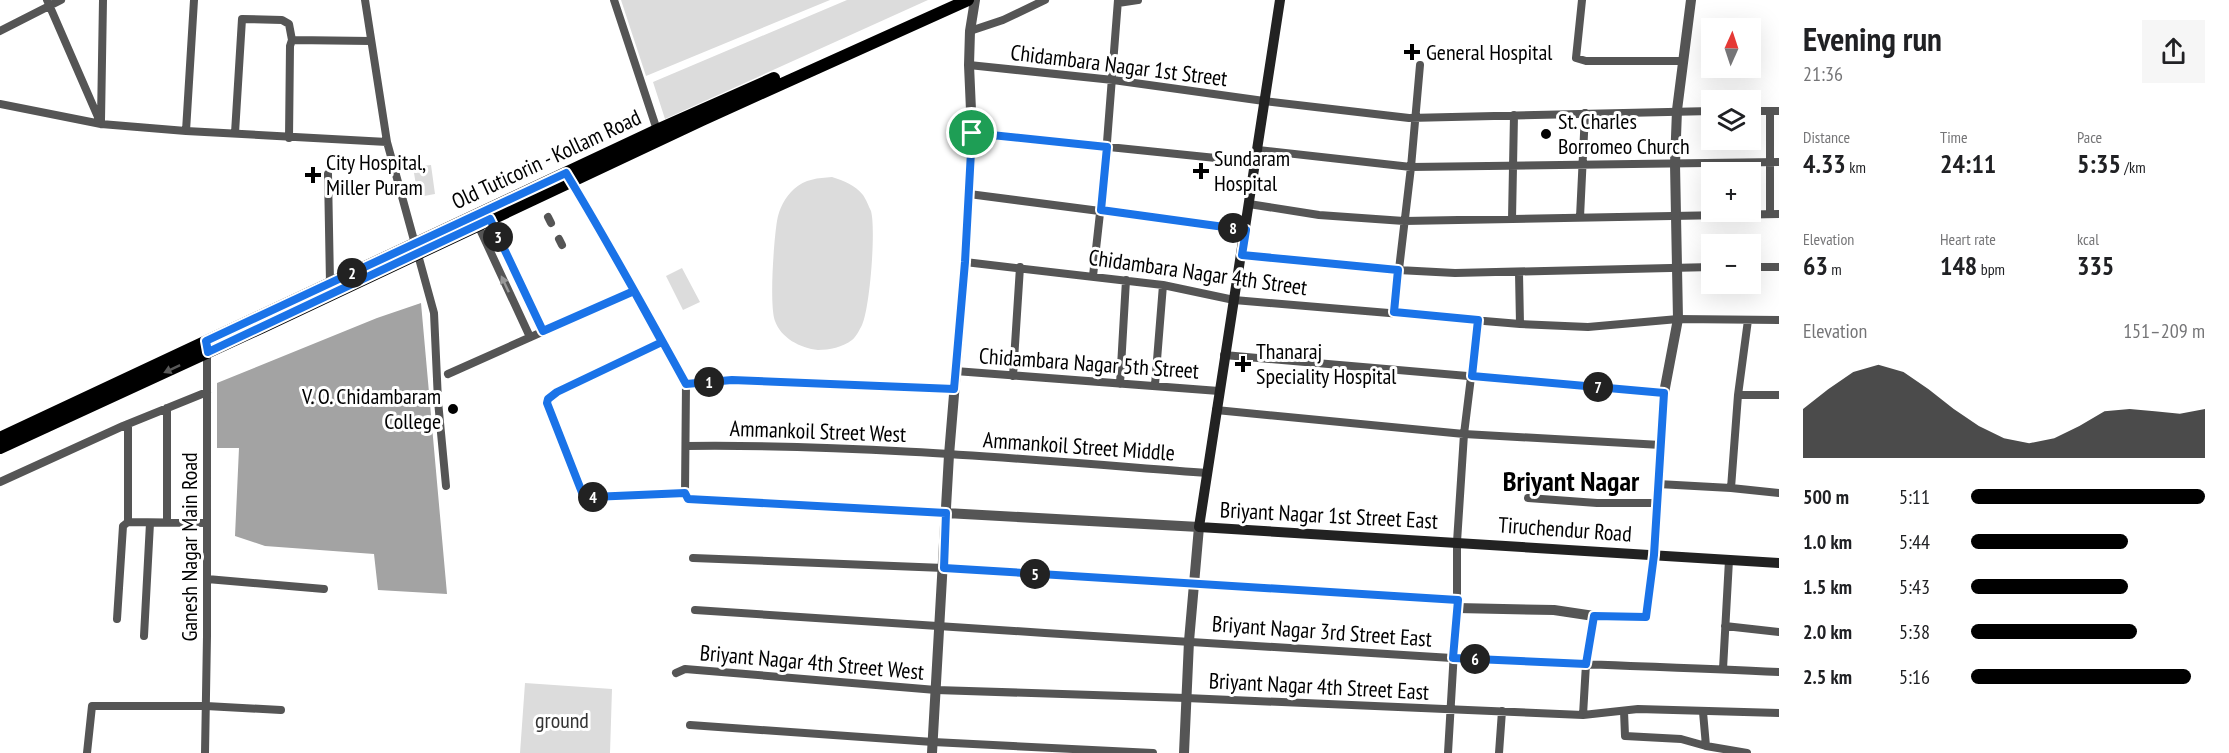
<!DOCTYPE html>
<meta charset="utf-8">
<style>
:root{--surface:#fff;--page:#f6f6f6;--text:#202124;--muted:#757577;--accent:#000}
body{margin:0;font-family:"PT Sans Narrow",sans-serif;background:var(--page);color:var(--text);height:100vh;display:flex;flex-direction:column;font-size:22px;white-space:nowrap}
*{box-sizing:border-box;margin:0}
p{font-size:20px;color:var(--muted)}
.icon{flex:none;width:33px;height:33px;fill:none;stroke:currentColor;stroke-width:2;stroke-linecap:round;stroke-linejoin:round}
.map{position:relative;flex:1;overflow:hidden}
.side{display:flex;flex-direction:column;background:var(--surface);width:450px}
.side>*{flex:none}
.needle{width:39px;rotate:3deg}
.buttons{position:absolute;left:1701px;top:18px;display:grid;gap:12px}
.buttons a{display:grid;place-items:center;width:60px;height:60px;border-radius:0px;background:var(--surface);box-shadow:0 6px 24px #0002;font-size:30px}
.pin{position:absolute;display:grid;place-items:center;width:51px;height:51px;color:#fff;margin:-26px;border:3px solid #fff;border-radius:50%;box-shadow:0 2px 6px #0007}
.km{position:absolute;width:30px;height:30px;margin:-15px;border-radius:50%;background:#222;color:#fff;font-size:16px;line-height:30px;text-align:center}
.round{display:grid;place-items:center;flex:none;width:63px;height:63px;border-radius:0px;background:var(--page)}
.headline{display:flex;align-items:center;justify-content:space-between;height:102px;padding:0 24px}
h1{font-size:33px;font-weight:700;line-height:45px}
.stats{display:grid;grid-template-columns:repeat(3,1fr);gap:9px;height:102px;padding:6px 24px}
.stats div{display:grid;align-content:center}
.stats b{font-size:26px;font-weight:700}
.stats small{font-size:16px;font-weight:400}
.stats p{font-size:16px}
.chart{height:168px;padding:12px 24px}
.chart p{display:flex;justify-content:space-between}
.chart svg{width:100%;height:108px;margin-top:6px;fill:var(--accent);opacity:.7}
ul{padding:0 24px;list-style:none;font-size:20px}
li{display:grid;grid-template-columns:96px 72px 1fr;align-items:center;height:45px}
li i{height:15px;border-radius:8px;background:var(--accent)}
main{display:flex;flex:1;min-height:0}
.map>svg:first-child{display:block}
</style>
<main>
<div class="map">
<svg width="1779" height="753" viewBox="0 0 1779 753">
<rect width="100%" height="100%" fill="#fff"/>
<!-- green -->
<path fill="#dcdcdc" d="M621 0H830L646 76Z
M847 0H928L665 119 653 82Z
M431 165 435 194 418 197 413 167Z
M832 177C844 181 855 185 863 195 866 199 869 207 871 211 876 229 870 308 862 325 860 329 856 337 852 340 843 347 829 350 818 350 800 348 781 338 775 321 769 305 774 239 777 221 779 209 785 197 794 189 805 179 818 178 832 177Z
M682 268 700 302 683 310 666 276Z
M525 683 612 689 610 753H520Z"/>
<!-- water -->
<path fill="#a3a3a3" d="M421 303 447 594 378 590 374 554 265 546 235 536 239 448H217V383L377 318Z"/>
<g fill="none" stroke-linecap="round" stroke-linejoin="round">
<!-- minor -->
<path stroke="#555" stroke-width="8" d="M47 0 101 124
M365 0 387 142 434 313 438 401 446 486
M614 0 657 130
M1582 0 1576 58 1586 61H1683
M1118 3 1138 0
M0 31 61 0
M970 31 1003 20 1045 0
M292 40 371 41
M969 65 1113 80 1264 101 1409 118 1712 111
M0 104 101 124 186 131 387 142
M1750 111H1779
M101 120 103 0
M186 131 194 0
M235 133 242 19 282 20 289 24 292 40 290 46 289 138
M972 133 1255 162
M1258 150 1411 167 1779 162
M328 174 330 283
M569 178 686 384 685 493 688 499 946 513
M969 194 1246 230
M1249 204 1319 215 1404 221 1779 214
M1770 214V111
M548 217 551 223
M1580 217 1585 113
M490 219 543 331
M1512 219 1514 115
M478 225 530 337
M559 239 562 245
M1242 255 1398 270 1455 273 1712 267
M965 262 1163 285 1234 300 1520 324 1588 327 1678 319 1779 320
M1750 267H1779
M1519 273 1520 324
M1093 276 1105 168 1118 0
M1394 312 1411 167 1420 65
M662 342 557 392 548 399 547 403 583 495 592 497 685 493
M1224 355 1664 393
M955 371 1219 391
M448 374 634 291
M1013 376 1020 267
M686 384 732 380 954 389
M1120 384 1126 280
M1155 385 1163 285
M1738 395H1779
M167 408V522
M1216 410 1464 434 1661 445
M686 446C860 444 1034 460 1207 473
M0 482 123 426 207 392
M1658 484 1731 488 1779 493
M1731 488 1738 395 1748 320
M1528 498 1597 503H1657
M128 522 206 523
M693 558 944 568 1457 600
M207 579 324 589
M695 610C947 628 1200 642 1452 658 1561 665 1670 666 1779 672
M117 619 123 526 128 522V424
M1725 626 1779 632
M144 636 150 523
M1723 669 1729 560
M676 673 685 669 936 690 1186 698 1583 715 1638 709 1779 713
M1624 711 1625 736 1681 739 1706 746 1747 753
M1703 712 1706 746
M1583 715 1586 664 1594 616
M690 725 933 742 1153 753
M87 753 92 706H206L281 710
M205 753 207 636V350
M1448 753 1457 600V542L1464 434 1478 320
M1499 753 1502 711"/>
<!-- tertiary -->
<path stroke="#555" stroke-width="10" d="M946 513 1199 527 1189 641 1184 753
M1457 608 1554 610 1594 616 1646 617 1654 555 1664 393 1678 319 1675 164 1677 110 1691 0
M932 753 949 455 965 262 972 133 969 65 970 31 975 0"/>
<!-- secondary -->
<path stroke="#222" stroke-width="10" d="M1280 0 1199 527 1779 563"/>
<!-- primary -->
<path stroke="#000" stroke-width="12" d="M0 438 657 130 774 78
M0 448 263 327 702 120 968 0"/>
</g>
<!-- one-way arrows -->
<defs><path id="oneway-solid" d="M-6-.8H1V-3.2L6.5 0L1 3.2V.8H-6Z" transform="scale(1.5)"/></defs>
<use fill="#999" href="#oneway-solid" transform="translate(505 284) rotate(-115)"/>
<use fill="#595959" href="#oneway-solid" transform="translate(172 369) rotate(155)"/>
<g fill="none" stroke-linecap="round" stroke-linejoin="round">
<!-- route casing -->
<g stroke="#fff" stroke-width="12">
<path id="route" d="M972 133 965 262 954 389 732 380 686 384C647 313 608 242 566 173L206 341 208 352 490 219 543 331 634 291 662 342 557 392 548 399 547 403 583 495 592 497 685 493 688 499 946 513 944 568 1458 600 1453 658 1586 664 1594 616 1646 617 1654 555 1664 393 1472 376 1478 320 1394 312 1398 270 1242 255 1246 230 1101 210 1107 147 972 133"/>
</g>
<!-- route -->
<use href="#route" stroke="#1a73e8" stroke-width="8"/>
</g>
<!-- markers -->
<g fill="#000" stroke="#fff" stroke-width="2">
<path d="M1409 43h6v6h6v6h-6v6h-6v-6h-6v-6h6z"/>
<circle cx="1546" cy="134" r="6"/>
<path d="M1198 162h6v6h6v6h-6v6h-6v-6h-6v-6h6z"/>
<path d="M310 166h6v6h6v6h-6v6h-6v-6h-6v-6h6z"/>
<path d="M1240 355h6v6h6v6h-6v6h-6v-6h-6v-6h6z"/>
<circle cx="453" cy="409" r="6"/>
</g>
<g text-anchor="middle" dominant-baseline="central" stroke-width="6" stroke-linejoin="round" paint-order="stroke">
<!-- poi labels -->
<g font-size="22" fill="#000" stroke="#fff" text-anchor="start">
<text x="1426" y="52">General Hospital</text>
<text x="1558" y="121">St. Charles<tspan x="1558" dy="25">Borromeo Church</tspan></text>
<text x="1214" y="158">Sundaram<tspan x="1214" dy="25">Hospital</tspan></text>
<text x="326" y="162">City Hospital,<tspan x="326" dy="25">Miller Puram</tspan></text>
<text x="1256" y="351">Thanaraj<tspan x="1256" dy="25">Speciality Hospital</tspan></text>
<text x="441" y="396" text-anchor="end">V. O. Chidambaram<tspan x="441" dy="25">College</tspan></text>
</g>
<!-- street labels -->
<g font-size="22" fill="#000" stroke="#fff">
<text transform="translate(1119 65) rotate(7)">Chidambara Nagar 1st Street</text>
<text transform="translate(546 159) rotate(-25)">Old Tuticorin - Kollam Road</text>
<text transform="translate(1198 272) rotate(8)">Chidambara Nagar 4th Street</text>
<text transform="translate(1089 363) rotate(4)">Chidambara Nagar 5th Street</text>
<text transform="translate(818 431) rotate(2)">Ammankoil Street West</text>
<text transform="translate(1079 446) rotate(4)">Ammankoil Street Middle</text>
<text transform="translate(1329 515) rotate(3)">Briyant Nagar 1st Street East</text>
<text transform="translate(1565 529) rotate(4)">Tiruchendur Road</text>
<text transform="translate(189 547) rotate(-90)">Ganesh Nagar Main Road</text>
<text transform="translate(1322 631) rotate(4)">Briyant Nagar 3rd Street East</text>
<text transform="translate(812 662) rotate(5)">Briyant Nagar 4th Street West</text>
<text transform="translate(1319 686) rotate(3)">Briyant Nagar 4th Street East</text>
</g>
<!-- park labels -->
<g font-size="22" fill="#333" stroke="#fff">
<text x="562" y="720">ground</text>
</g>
<!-- district labels -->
<g font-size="28" font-weight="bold" fill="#000" stroke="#fff">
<text x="1571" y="480">Briyant Nagar</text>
</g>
</g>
</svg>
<div class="buttons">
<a><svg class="needle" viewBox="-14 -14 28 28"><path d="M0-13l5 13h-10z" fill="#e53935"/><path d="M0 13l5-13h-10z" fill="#757577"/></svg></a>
<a><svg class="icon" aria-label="layers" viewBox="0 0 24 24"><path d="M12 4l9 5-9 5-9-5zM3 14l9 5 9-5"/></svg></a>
<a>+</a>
<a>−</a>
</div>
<div class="pin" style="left:972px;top:133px;background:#1e9e55"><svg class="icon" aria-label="arrive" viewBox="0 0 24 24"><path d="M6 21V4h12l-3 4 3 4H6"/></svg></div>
<b class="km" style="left:709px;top:382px">1</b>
<b class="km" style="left:352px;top:273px">2</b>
<b class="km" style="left:498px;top:237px">3</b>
<b class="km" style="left:593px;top:497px">4</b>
<b class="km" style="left:1035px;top:574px">5</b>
<b class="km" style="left:1475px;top:659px">6</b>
<b class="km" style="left:1598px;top:387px">7</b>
<b class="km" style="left:1233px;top:228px">8</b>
</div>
<section class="side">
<div class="headline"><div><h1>Evening run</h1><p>21:36</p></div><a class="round"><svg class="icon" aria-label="share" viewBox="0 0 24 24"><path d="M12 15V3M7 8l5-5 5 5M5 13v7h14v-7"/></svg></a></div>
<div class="stats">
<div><p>Distance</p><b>4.33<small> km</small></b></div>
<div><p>Time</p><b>24:11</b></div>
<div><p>Pace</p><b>5:35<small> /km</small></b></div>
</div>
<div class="stats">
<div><p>Elevation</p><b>63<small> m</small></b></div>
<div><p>Heart rate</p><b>148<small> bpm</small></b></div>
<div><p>kcal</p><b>335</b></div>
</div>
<div class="chart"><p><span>Elevation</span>151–209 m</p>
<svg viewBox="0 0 160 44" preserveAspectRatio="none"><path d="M0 44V24L10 16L20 9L30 6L40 9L50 16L60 24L70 31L80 36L90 38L100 36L110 31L120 25L130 24L140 25L150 26L160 24V44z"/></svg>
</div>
<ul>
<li><b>500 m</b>5:11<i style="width:100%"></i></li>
<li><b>1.0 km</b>5:44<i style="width:67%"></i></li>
<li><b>1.5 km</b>5:43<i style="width:67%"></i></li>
<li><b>2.0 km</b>5:38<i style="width:71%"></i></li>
<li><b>2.5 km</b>5:16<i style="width:94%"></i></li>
</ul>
</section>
</main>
